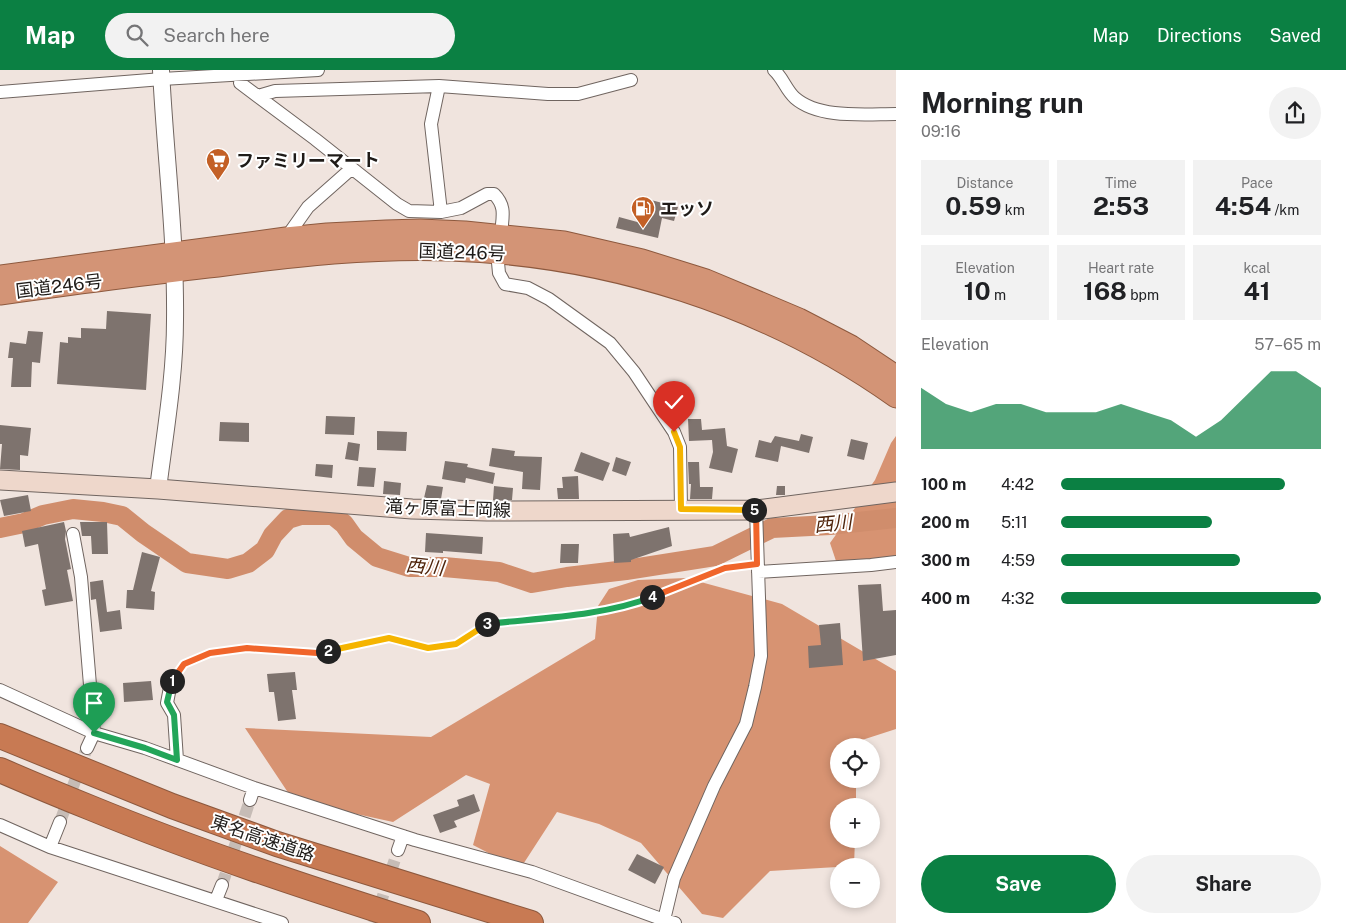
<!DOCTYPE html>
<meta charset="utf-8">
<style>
:root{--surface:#fff;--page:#f2f2f2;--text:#202124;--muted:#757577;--accent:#0b8043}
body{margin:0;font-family:"Public Sans","Noto Sans JP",sans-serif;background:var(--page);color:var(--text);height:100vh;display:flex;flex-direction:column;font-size:19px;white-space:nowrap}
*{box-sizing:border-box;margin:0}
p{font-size:16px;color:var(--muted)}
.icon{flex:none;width:28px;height:28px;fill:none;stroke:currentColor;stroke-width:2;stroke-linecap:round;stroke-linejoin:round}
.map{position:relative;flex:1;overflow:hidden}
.drawer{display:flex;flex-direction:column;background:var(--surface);width:450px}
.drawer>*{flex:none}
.tools{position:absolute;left:830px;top:668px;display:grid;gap:10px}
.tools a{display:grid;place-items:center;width:50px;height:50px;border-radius:50%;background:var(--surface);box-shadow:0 2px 8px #0003;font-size:25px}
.pin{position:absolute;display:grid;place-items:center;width:42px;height:42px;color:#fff;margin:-51px -21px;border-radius:50% 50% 50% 0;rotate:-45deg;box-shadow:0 0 5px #0007}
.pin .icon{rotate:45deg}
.km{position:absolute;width:25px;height:25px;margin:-12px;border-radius:50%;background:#222;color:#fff;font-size:14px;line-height:25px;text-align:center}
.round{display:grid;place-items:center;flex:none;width:52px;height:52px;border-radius:26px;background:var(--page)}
.headline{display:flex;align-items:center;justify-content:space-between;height:85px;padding:0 25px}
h1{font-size:28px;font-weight:700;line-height:38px}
.stats{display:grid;grid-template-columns:repeat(3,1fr);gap:8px;height:85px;padding:5px 25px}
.stats div{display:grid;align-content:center;border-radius:0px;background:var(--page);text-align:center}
.stats b{font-size:25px;font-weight:700}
.stats small{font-size:14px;font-weight:400}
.stats p{font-size:14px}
.chart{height:140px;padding:10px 25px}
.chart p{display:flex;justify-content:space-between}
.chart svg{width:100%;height:90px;margin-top:5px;fill:var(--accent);opacity:.7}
.action{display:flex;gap:10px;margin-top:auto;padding:10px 25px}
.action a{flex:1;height:58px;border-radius:30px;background:var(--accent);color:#fff;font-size:20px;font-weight:700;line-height:58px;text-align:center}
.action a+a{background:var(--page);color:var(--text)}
ul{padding:0 25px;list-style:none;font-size:16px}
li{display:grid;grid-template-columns:80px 60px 1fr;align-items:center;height:38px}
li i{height:12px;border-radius:6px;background:var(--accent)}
header{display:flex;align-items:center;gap:30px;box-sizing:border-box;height:70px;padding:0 25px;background:var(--accent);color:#fff}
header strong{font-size:24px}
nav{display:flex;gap:28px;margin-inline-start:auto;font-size:18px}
.search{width:350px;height:45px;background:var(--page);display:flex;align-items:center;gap:12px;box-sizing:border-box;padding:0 18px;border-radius:28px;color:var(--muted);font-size:19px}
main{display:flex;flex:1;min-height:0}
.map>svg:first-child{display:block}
</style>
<header>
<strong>Map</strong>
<div class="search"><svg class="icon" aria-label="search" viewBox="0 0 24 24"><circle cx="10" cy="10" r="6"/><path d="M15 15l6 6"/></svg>Search here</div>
<nav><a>Map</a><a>Directions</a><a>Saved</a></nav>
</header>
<main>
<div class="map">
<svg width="896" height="853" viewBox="0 0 896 853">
<rect width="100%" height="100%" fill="#f0e4de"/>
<!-- forest -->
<path fill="#d79372" d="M896 366V495L840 503 830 473 875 410 891 373Z
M686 508 782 534 896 601V659L862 670 861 676H839V709H856V736H839V769H855L854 796 770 801 723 848 702 844 641 773 599 754 557 742 520 799 473 775 490 714 466 705 393 752 293 730 245 658 431 667 595 569 598 536 609 519 638 510Z
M0 776 58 812 28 853H0Z"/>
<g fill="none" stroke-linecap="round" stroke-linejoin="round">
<!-- river -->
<path stroke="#d08d6c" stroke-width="20" d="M0 458 24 453 43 445 73 439 103 442 122 446 143 463 187 493 228 499 248 493 265 480 273 465 288 449 301 445H333L344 454 354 468 377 487 409 497H444L499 502 532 513 567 507 626 500 715 486 772 458 830 455 896 448"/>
</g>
<!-- building -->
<path fill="#7e736e" d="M647 129 678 137 674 151 662 148 658 168 616 158 619 147 641 153Z
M107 241 151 244 146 320 57 314 60 272 68 273V267L81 268V258L106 259Z
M28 261 43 262 40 293 32 292 31 317H11L13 288H8L10 272 26 274Z
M326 346 355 347 354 365 325 364Z
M688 349H701L702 360 725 358 727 376 738 379 732 403 709 398 713 382 712 370 689 371Z
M220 352 249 353V372L219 371Z
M0 355 31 358 28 386 20 385V400L0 399 2 374H0Z
M377 361 407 362 406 381 377 380Z
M801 364 813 367 809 383 781 376 778 392 755 387 759 370 771 373 775 366 799 371Z
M851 369 868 373 864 390 847 386Z
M348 372 360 374 358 391 345 389Z
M492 378 515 381 514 386 542 387 540 420 522 419 523 402 489 396Z
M581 382 610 393 603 411 574 401Z
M616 387 631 392 626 406 612 401Z
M445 391 468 394 467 397 495 403 493 414 466 408 465 413 442 409Z
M688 392H699L700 417H713L712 429H690L691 414H689Z
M316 394 333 395 332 408 315 406Z
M359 397 376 398 374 417 357 416Z
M578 406 579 429H558L557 418H563L562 407Z
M384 411 401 413 400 425 383 424Z
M427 415 443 417 441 429 424 428Z
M494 416 513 418 512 430H493Z
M777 416H785V425H776Z
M28 425 31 441 4 446 0 430Z
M64 452 66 461 65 469 71 499 67 500 73 531 45 536 42 520 46 519 38 474 25 477 22 461Z
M80 452H107L108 484H92L91 466H82Z
M669 457 672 476 631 490V492L614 493 613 464 629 463 630 467Z
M426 463 483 467 482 484 443 481V483L425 482Z
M561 474H579L578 493H560Z
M142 482 160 487 151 521 155 522 154 540 126 538 127 520H133Z
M103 510 107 542 120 540 122 559 100 562 96 529 91 530 90 512Z
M881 514 883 541 896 540V585L863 591 858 515Z
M840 553 843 595 809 598 808 576 821 575 819 555Z
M295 602 297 620H292L296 649 278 651 274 622H269L267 604Z
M151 611 153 630 124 632 123 613Z
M474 724 480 741 454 751 457 757 440 763 433 745 459 736 457 730Z
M637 784 664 797 655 814 628 800Z"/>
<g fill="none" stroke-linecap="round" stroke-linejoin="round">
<!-- minor-tunnel -->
<path stroke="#c6bcb6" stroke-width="12" stroke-dasharray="12 6" stroke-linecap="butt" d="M60 752 87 678
M222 815 250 730
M374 853 398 780"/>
<!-- minor casing -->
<g stroke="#706560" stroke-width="14">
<path id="minor" d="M774 0C783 8 786 20 795 28 819 49 865 44 896 44
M240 13 315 69 397 134 409 141 441 142 461 138 487 124H494C507 137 502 148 501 165
M439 16 431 54 441 142
M0 22 162 9 318 0
M258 26 275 21 439 16 548 24H578L631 10
M286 168 308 137 351 99
M497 182 499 203 505 214 528 218 549 229 610 273 634 302 674 362 680 377 681 439
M73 464 81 507 94 663 87 678
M758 502 871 495 896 492
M171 612 167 633 174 645 177 690
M0 620 94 663 145 678 254 718 415 770 532 802 664 850 675 853
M250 730 254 718
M0 755 50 777 282 853
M50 777 60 752
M398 780 403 766
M216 830 222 815
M660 853 664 850 674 808 714 716 746 654 755 617 761 586 756 440"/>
</g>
<!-- tertiary casing -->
<g stroke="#706560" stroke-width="18">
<path id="tertiary" d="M158 419C165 363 175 306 175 250 176 166 165 83 161 0"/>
</g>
<!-- secondary casing -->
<g stroke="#706560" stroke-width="21">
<path id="secondary" d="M0 410 158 419 412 439 487 441 756 440 896 422"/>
</g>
<!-- trunk casing -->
<g stroke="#8d593e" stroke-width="23">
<path id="trunk" d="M0 206 286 168 327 164 386 161 420 160 465 162 564 172 642 190 706 210 799 249 851 276 896 306
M0 224C72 214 145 204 218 196 295 186 372 177 450 180 608 185 767 235 896 327"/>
</g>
<!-- motorway casing -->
<g stroke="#8d593e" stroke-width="26">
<path id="motorway" d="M0 666 172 736 277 774 531 853
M0 700C30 713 61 726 91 738 198 782 308 818 418 853"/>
</g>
<!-- path -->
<path stroke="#b1a7a2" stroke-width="2" stroke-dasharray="1 4" stroke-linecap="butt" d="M177 604 184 594 210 583 247 578 317 583 389 568 428 578 456 574 485 555 585 543 636 533 725 498 745 496"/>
<!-- minor -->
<use href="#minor" stroke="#fff" stroke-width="12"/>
<!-- tertiary -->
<use href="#tertiary" stroke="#fff" stroke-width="16"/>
<!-- secondary -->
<use href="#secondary" stroke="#eed7cb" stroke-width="19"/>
<!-- trunk -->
<use href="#trunk" stroke="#d39476" stroke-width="21"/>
<!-- motorway -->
<use href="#motorway" stroke="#c87a53" stroke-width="24"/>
</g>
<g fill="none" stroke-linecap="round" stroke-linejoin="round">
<!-- split-1 casing -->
<g stroke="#fff" stroke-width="10">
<path id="split-1" d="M94 663 145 678 177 690 174 645 167 632 172 611"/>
</g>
<!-- split-2 casing -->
<g stroke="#fff" stroke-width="10">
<path id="split-2" d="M172 611 184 594 210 583 247 578 317 583 328 581"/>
</g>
<!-- split-3 casing -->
<g stroke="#fff" stroke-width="10">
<path id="split-3" d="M328 581 389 568 428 578 456 574 487 554"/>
</g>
<!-- split-4 casing -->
<g stroke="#fff" stroke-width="10">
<path id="split-4" d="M487 554C539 548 604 546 652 527"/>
</g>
<!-- split-5 casing -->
<g stroke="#fff" stroke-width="10">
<path id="split-5" d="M652 527 725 498 757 494 756 440H754"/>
</g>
<!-- split-6 casing -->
<g stroke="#fff" stroke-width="10">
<path id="split-6" d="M674 362 680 377 681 439 754 440"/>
</g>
<!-- split-1 -->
<use href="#split-1" stroke="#22a559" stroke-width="6"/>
<!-- split-2 -->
<use href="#split-2" stroke="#f0652b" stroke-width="6"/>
<!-- split-3 -->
<use href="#split-3" stroke="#f5b400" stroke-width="6"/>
<!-- split-4 -->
<use href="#split-4" stroke="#22a559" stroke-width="6"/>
<!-- split-5 -->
<use href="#split-5" stroke="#f0652b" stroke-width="6"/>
<!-- split-6 -->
<use href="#split-6" stroke="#f5b400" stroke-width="6"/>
</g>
<!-- icons -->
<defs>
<g id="supermarket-pin" transform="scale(1.25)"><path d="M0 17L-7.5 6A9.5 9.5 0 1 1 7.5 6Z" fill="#c36026" stroke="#fff"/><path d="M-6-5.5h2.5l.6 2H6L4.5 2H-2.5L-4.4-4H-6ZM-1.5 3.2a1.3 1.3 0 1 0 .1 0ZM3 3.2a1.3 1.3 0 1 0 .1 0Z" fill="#fff"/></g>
<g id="fuel-pin" transform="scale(1.25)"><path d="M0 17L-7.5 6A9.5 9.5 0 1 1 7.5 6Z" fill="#c36026" stroke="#fff"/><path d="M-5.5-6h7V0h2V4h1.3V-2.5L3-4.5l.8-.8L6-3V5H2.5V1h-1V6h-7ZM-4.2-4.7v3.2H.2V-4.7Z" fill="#fff"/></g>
</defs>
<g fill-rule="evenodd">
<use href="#supermarket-pin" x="218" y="90"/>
<use href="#fuel-pin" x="643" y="138"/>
</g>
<g text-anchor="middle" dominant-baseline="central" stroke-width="4" stroke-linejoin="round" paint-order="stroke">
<!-- poi labels -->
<g font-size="18" font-weight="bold" fill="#1f1b18" stroke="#fff" text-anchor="start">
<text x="236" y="90">ファミリーマート</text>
<text x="660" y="138">エッソ</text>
</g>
<!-- street labels -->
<g font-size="18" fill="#1f1b18" stroke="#fff">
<text transform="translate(462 182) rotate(2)">国道246号</text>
<text transform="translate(59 216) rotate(-7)">国道246号</text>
<text transform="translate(448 438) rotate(2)">滝ヶ原富士岡線</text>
<text transform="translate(263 768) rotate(19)">東名高速道路</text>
</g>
<!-- water labels -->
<g font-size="19" font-style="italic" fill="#50250c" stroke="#fff">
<text transform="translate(833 453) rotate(-5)">西川</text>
<text transform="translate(425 496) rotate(6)">西川</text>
</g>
</g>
</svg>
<div class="tools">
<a><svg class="icon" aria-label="locate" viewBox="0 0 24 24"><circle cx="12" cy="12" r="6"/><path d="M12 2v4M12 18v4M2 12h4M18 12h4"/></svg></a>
<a>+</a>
<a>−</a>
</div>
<div class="pin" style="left:94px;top:663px;background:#1e9e55"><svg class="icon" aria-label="arrive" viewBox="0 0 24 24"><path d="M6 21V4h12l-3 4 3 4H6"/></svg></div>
<div class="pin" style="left:674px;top:362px;background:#d93025"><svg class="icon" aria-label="check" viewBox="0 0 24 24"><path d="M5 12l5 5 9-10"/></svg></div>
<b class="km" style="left:172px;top:611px">1</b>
<b class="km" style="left:328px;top:581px">2</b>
<b class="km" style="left:487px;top:554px">3</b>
<b class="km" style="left:652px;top:527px">4</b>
<b class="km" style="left:754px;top:440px">5</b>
</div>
<section class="drawer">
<div class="headline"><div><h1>Morning run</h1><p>09:16</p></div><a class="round"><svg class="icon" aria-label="share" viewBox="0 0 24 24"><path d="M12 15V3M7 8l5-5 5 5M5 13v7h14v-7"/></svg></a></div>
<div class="stats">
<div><p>Distance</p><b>0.59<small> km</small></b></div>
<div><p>Time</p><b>2:53</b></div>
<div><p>Pace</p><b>4:54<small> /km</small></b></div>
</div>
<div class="stats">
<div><p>Elevation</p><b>10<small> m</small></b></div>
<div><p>Heart rate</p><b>168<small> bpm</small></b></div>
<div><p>kcal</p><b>41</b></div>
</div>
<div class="chart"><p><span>Elevation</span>57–65 m</p>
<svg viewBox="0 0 160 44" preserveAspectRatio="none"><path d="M0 44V14L10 22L20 26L30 22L40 22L50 26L60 26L70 26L80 22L90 26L100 30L110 38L120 30L130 18L140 6L150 6L160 14V44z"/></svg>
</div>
<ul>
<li><b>100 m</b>4:42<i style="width:86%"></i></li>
<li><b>200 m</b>5:11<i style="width:58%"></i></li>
<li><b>300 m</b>4:59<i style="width:69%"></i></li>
<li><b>400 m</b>4:32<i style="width:100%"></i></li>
</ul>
<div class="action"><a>Save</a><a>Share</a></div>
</section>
</main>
